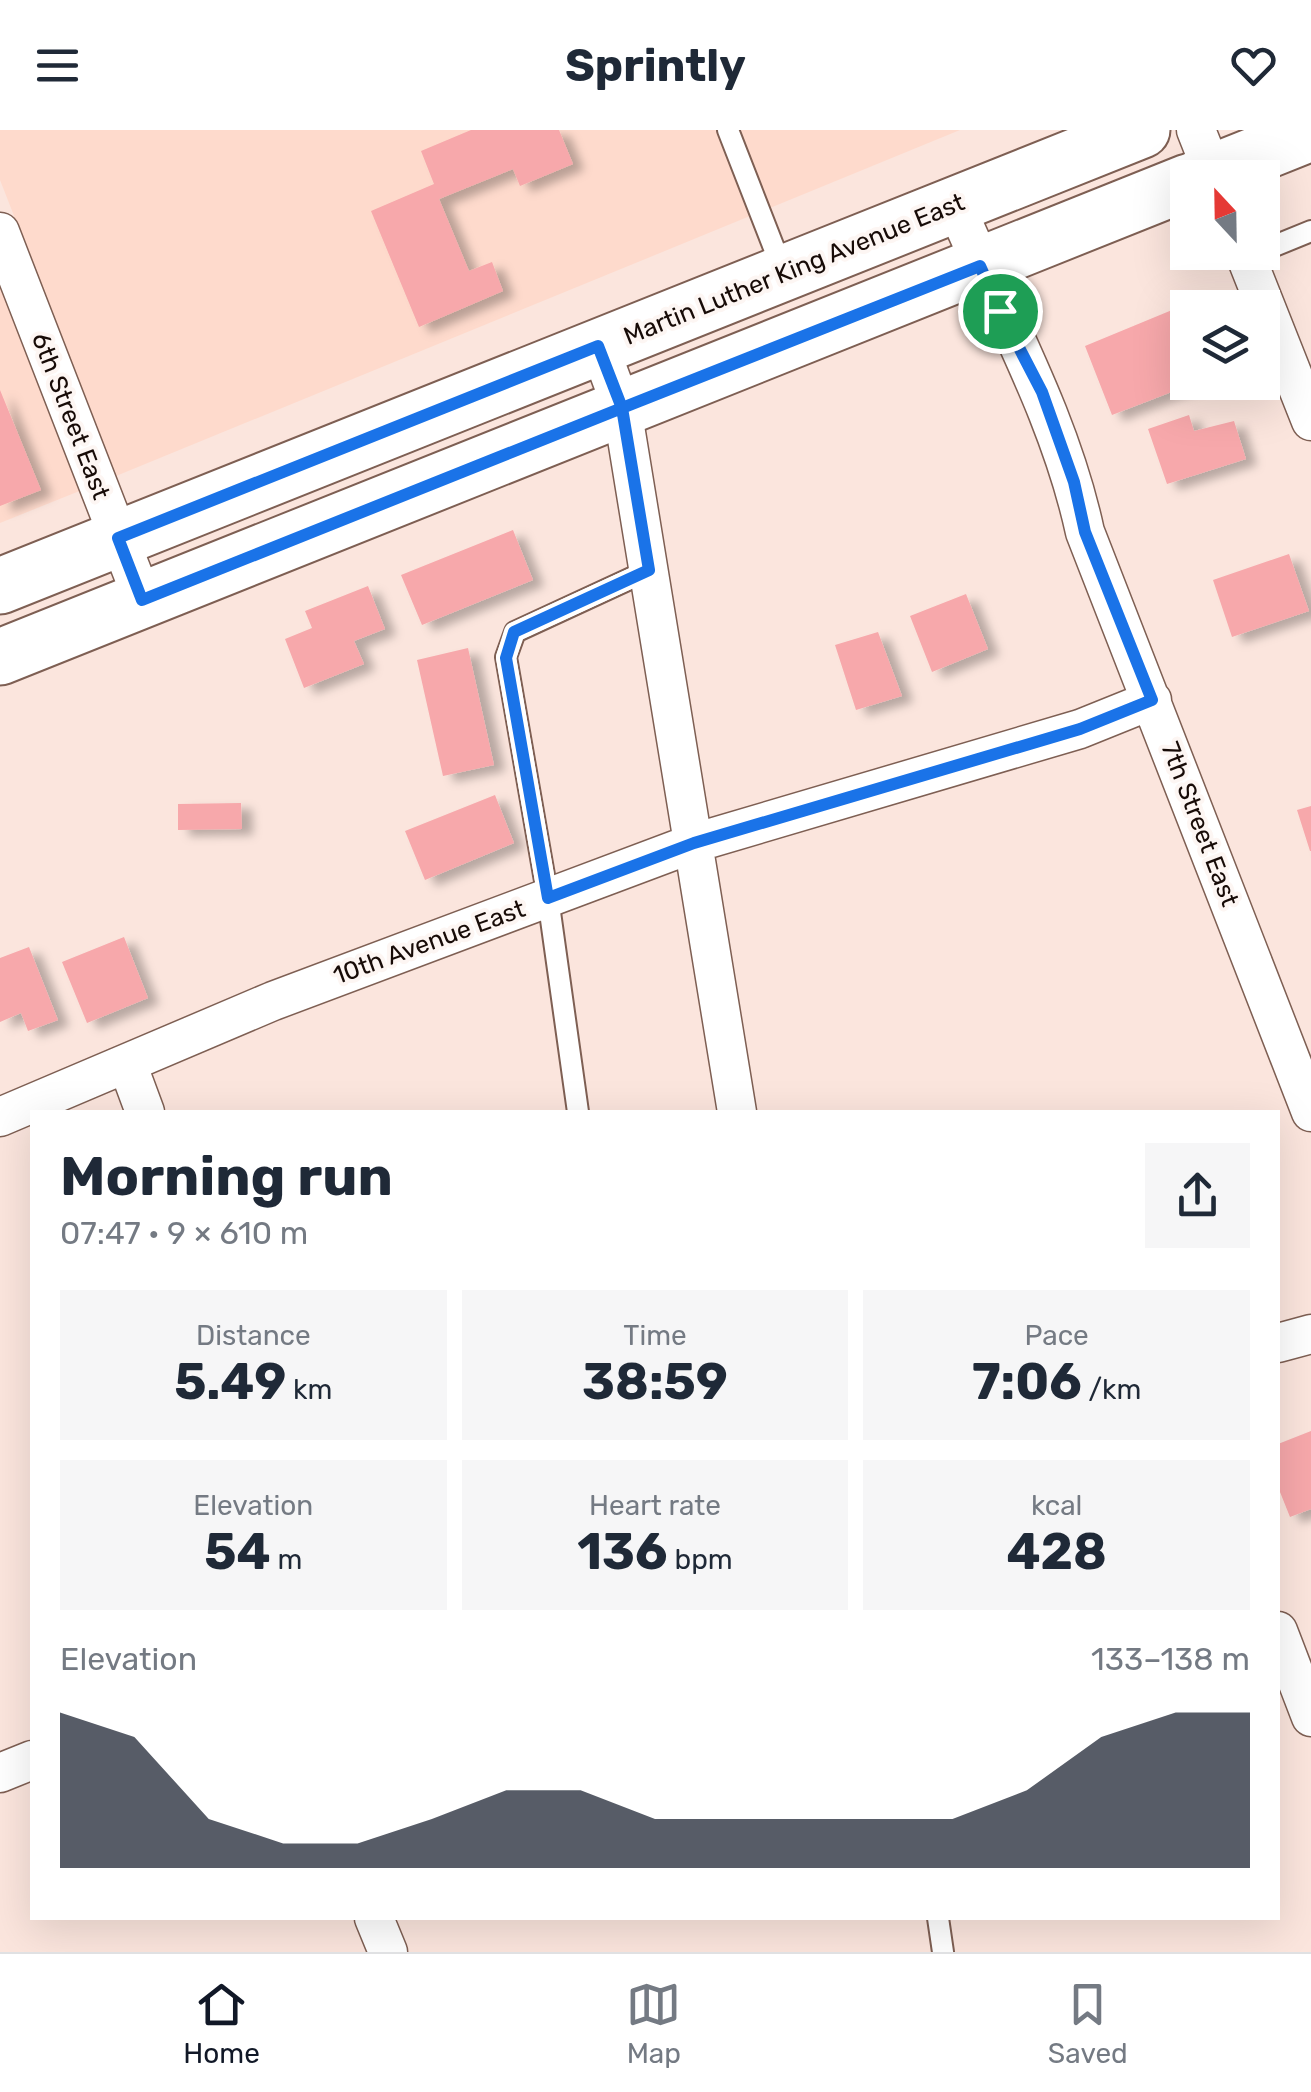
<!DOCTYPE html>
<meta charset="utf-8">
<style>
:root{--surface:#fff;--page:#f6f6f7;--text:#1f2937;--muted:#747a83;--line:#e0e1e3;--accent:#111827}
body{margin:0;font-family:Rubik,sans-serif;background:var(--page);color:var(--text);height:100vh;display:flex;flex-direction:column;font-size:38px;white-space:nowrap}
*{box-sizing:border-box;margin:0}
p{font-size:32px;color:var(--muted)}
.icon{flex:none;width:55px;height:55px;fill:none;stroke:currentColor;stroke-width:2;stroke-linecap:round;stroke-linejoin:round}
.map{position:relative;flex:1;overflow:hidden}
.sheet{position:absolute;left:30px;top:980px;width:1250px;height:810px;display:flex;flex-direction:column;background:var(--surface);border-radius:0px;box-shadow:0 10px 40px #0002}
.sheet>*{flex:none}
.needle{width:65px;rotate:338deg}
.tools{position:absolute;left:1170px;top:30px;display:grid;gap:20px}
.tools a{display:grid;place-items:center;width:110px;height:110px;border-radius:0px;background:var(--surface);box-shadow:0 10px 40px #0002;font-size:50px}
.pin{position:absolute;display:grid;place-items:center;width:85px;height:85px;color:#fff;margin:-42px;border:5px solid #fff;border-radius:50%;box-shadow:0 2px 10px #0007}
.round{display:grid;place-items:center;flex:none;width:105px;height:105px;border-radius:0px;background:var(--page)}
.summary{display:flex;align-items:center;justify-content:space-between;height:170px;padding:0 30px}
h1{font-size:55px;font-weight:700;line-height:75px}
.stats{display:grid;grid-template-columns:repeat(3,1fr);gap:15px;height:170px;padding:10px 30px}
.stats div{display:grid;align-content:center;border-radius:0px;background:var(--page);text-align:center}
.stats b{font-size:50px;font-weight:700}
.stats small{font-size:28px;font-weight:400}
.stats p{font-size:28px}
.chart{height:280px;padding:20px 30px}
.chart p{display:flex;justify-content:space-between}
.chart svg{width:100%;height:180px;margin-top:10px;fill:var(--accent);opacity:.7}
header{display:flex;justify-content:space-between;align-items:center;height:130px;padding:0 30px;background:var(--surface);font-size:45px;font-weight:700}
.tab-bar{display:flex;justify-content:space-around;align-items:center;height:140px;border-top:2px solid var(--line);background:var(--surface);font-size:28px;color:var(--muted)}
.tab-bar a{display:grid;justify-items:center;gap:5px}
.tab-bar .active{color:var(--accent)}
.map>svg:first-child{display:block}
</style>
<header><svg class="icon" aria-label="menu" viewBox="0 0 24 24"><path d="M4 6h16M4 12h16M4 18h16"/></svg>Sprintly<svg class="icon" aria-label="heart" viewBox="0 0 24 24"><path d="M12 20l-8-8c-3-5 5-10 8-4 3-6 11-1 8 4z"/></svg></header>
<div class="map">
<svg width="1311" height="1822" viewBox="0 0 1311 1822">
<defs>
<filter id="shadow"><feDropShadow dx="11" dy="6" stdDeviation="5" flood-color="#0004"/></filter>
</defs>
<rect width="100%" height="100%" fill="#fbe5dd"/>
<!-- built -->
<path fill="#fedacc" d="M0 0H960L116 346 0 50Z
M0 154 82 360 0 393Z"/>
<!-- building -->
<path fill="#f7a8ab" filter="url(#shadow)" d="M471 0H559L573 34 520 56 513 39 439 69 469 141 492 132 503 161 419 197 371 81 434 54 421 21Z
M1189 173 1188 252 1195 253 1112 285 1085 216Z
M0 260 41 360 0 376Z
M1189 285 1194 301 1234 291 1246 329 1167 354 1148 299Z
M513 400 533 450 422 495 401 445Z
M1289 424 1309 481 1232 507 1213 450Z
M368 456 385 499 354 511 364 534 304 558 285 509 312 498 305 481Z
M966 464 988 519 932 542 910 486Z
M878 502 902 566 856 580 835 515Z
M468 518 494 635 443 646 417 530Z
M495 665 514 713 425 750 405 701Z
M241 673 242 699 178 700V674Z
M1311 676V721H1310L1297 680Z
M124 807 148 868 87 893 62 832Z
M29 817 58 890 28 901 21 883 0 892V828Z
M1311 1301V1379L1290 1387 1278 1357V1314Z"/>
<g fill="none" stroke-linecap="round" stroke-linejoin="round">
<!-- lane casing -->
<g stroke="#7e5f53" stroke-width="24">
<path id="lane" d="M728 0 783 141
M1262 121 1311 101
M578 982 548 768 506 527 515 502 649 440
M938 1788 943 1822"/>
</g>
<!-- street casing -->
<g stroke="#7e5f53" stroke-width="41">
<path id="street" d="M1196 0 1215 48
M955 74C1001 184 1060 286 1085 402L1311 982
M0 102 143 470
M1244 122 1311 291
M599 216 622 278 737 982
M128 936 145 982
M0 987 273 871 694 713 1080 599 1152 570
M1278 1213 1311 1204
M1278 1501 1311 1587
M0 1643 32 1630
M374 1788 388 1822"/>
</g>
<!-- secondary casing -->
<g stroke="#7e5f53" stroke-width="59">
<path id="secondary" d="M1198 48 1311 3
M0 456 1142 0
M0 527 1188 52"/>
</g>
<!-- lane -->
<use href="#lane" stroke="#fff" stroke-width="20"/>
<!-- street -->
<use href="#street" stroke="#fff" stroke-width="38"/>
<!-- secondary -->
<use href="#secondary" stroke="#fff" stroke-width="55"/>
</g>
<g fill="none" stroke-linecap="round" stroke-linejoin="round">
<!-- route casing -->
<g stroke="#fff" stroke-width="20">
<path id="route" d="M1000 181 980 136 622 278 598 216 118 408 142 470 622 278 649 440 514 502 506 528 548 768 694 713 1080 599 1152 570 1085 402 1074 352 1042 262 1000 181"/>
</g>
<!-- route -->
<use href="#route" stroke="#1a73e8" stroke-width="12"/>
</g>
<g text-anchor="middle" dominant-baseline="central" stroke-width="8" stroke-linejoin="round" paint-order="stroke">
<!-- street labels -->
<g font-size="25" fill="#170b07" stroke="#fdf6f3">
<text transform="translate(794 139) rotate(-22)">Martin Luther King Avenue East</text>
<text transform="translate(71 286) rotate(69)">6th Street East</text>
<text transform="translate(1200 694) rotate(69)">7th Street East</text>
<text transform="translate(429 812) rotate(-20)">10th Avenue East</text>
</g>
</g>
</svg>
<div class="tools">
<a><svg class="needle" viewBox="-14 -14 28 28"><path d="M0-13l5 13h-10z" fill="#e53935"/><path d="M0 13l5-13h-10z" fill="#747a83"/></svg></a>
<a><svg class="icon" aria-label="layers" viewBox="0 0 24 24"><path d="M12 4l9 5-9 5-9-5zM3 14l9 5 9-5"/></svg></a>
</div>
<div class="pin" style="left:1000px;top:181px;background:#1e9e55"><svg class="icon" aria-label="arrive" viewBox="0 0 24 24"><path d="M6 21V4h12l-3 4 3 4H6"/></svg></div>
<section class="sheet">
<div class="summary"><div><h1>Morning run</h1><p>07:47 · 9 × 610 m</p></div><a class="round"><svg class="icon" aria-label="share" viewBox="0 0 24 24"><path d="M12 15V3M7 8l5-5 5 5M5 13v7h14v-7"/></svg></a></div>
<div class="stats">
<div><p>Distance</p><b>5.49<small> km</small></b></div>
<div><p>Time</p><b>38:59</b></div>
<div><p>Pace</p><b>7:06<small> /km</small></b></div>
</div>
<div class="stats">
<div><p>Elevation</p><b>54<small> m</small></b></div>
<div><p>Heart rate</p><b>136<small> bpm</small></b></div>
<div><p>kcal</p><b>428</b></div>
</div>
<div class="chart"><p><span>Elevation</span>133–138 m</p>
<svg viewBox="0 0 160 44" preserveAspectRatio="none"><path d="M0 44V6L10 12L20 32L30 38L40 38L50 32L60 25L70 25L80 32L90 32L100 32L110 32L120 32L130 25L140 12L150 6L160 6V44z"/></svg>
</div>
</section>
</div>
<nav class="tab-bar">
<a class="active"><svg class="icon" aria-label="home" viewBox="0 0 24 24"><path d="M3 11l9-7 9 7M6 9v11h12V9"/></svg>Home</a>
<a><svg class="icon" aria-label="map" viewBox="0 0 24 24"><path d="M3 6l6-2 6 2 6-2v14l-6 2-6-2-6 2zM9 4v14M15 6v14"/></svg>Map</a>
<a><svg class="icon" aria-label="saved" viewBox="0 0 24 24"><path d="M7 4h10v16l-5-4-5 4z"/></svg>Saved</a>
</nav>
